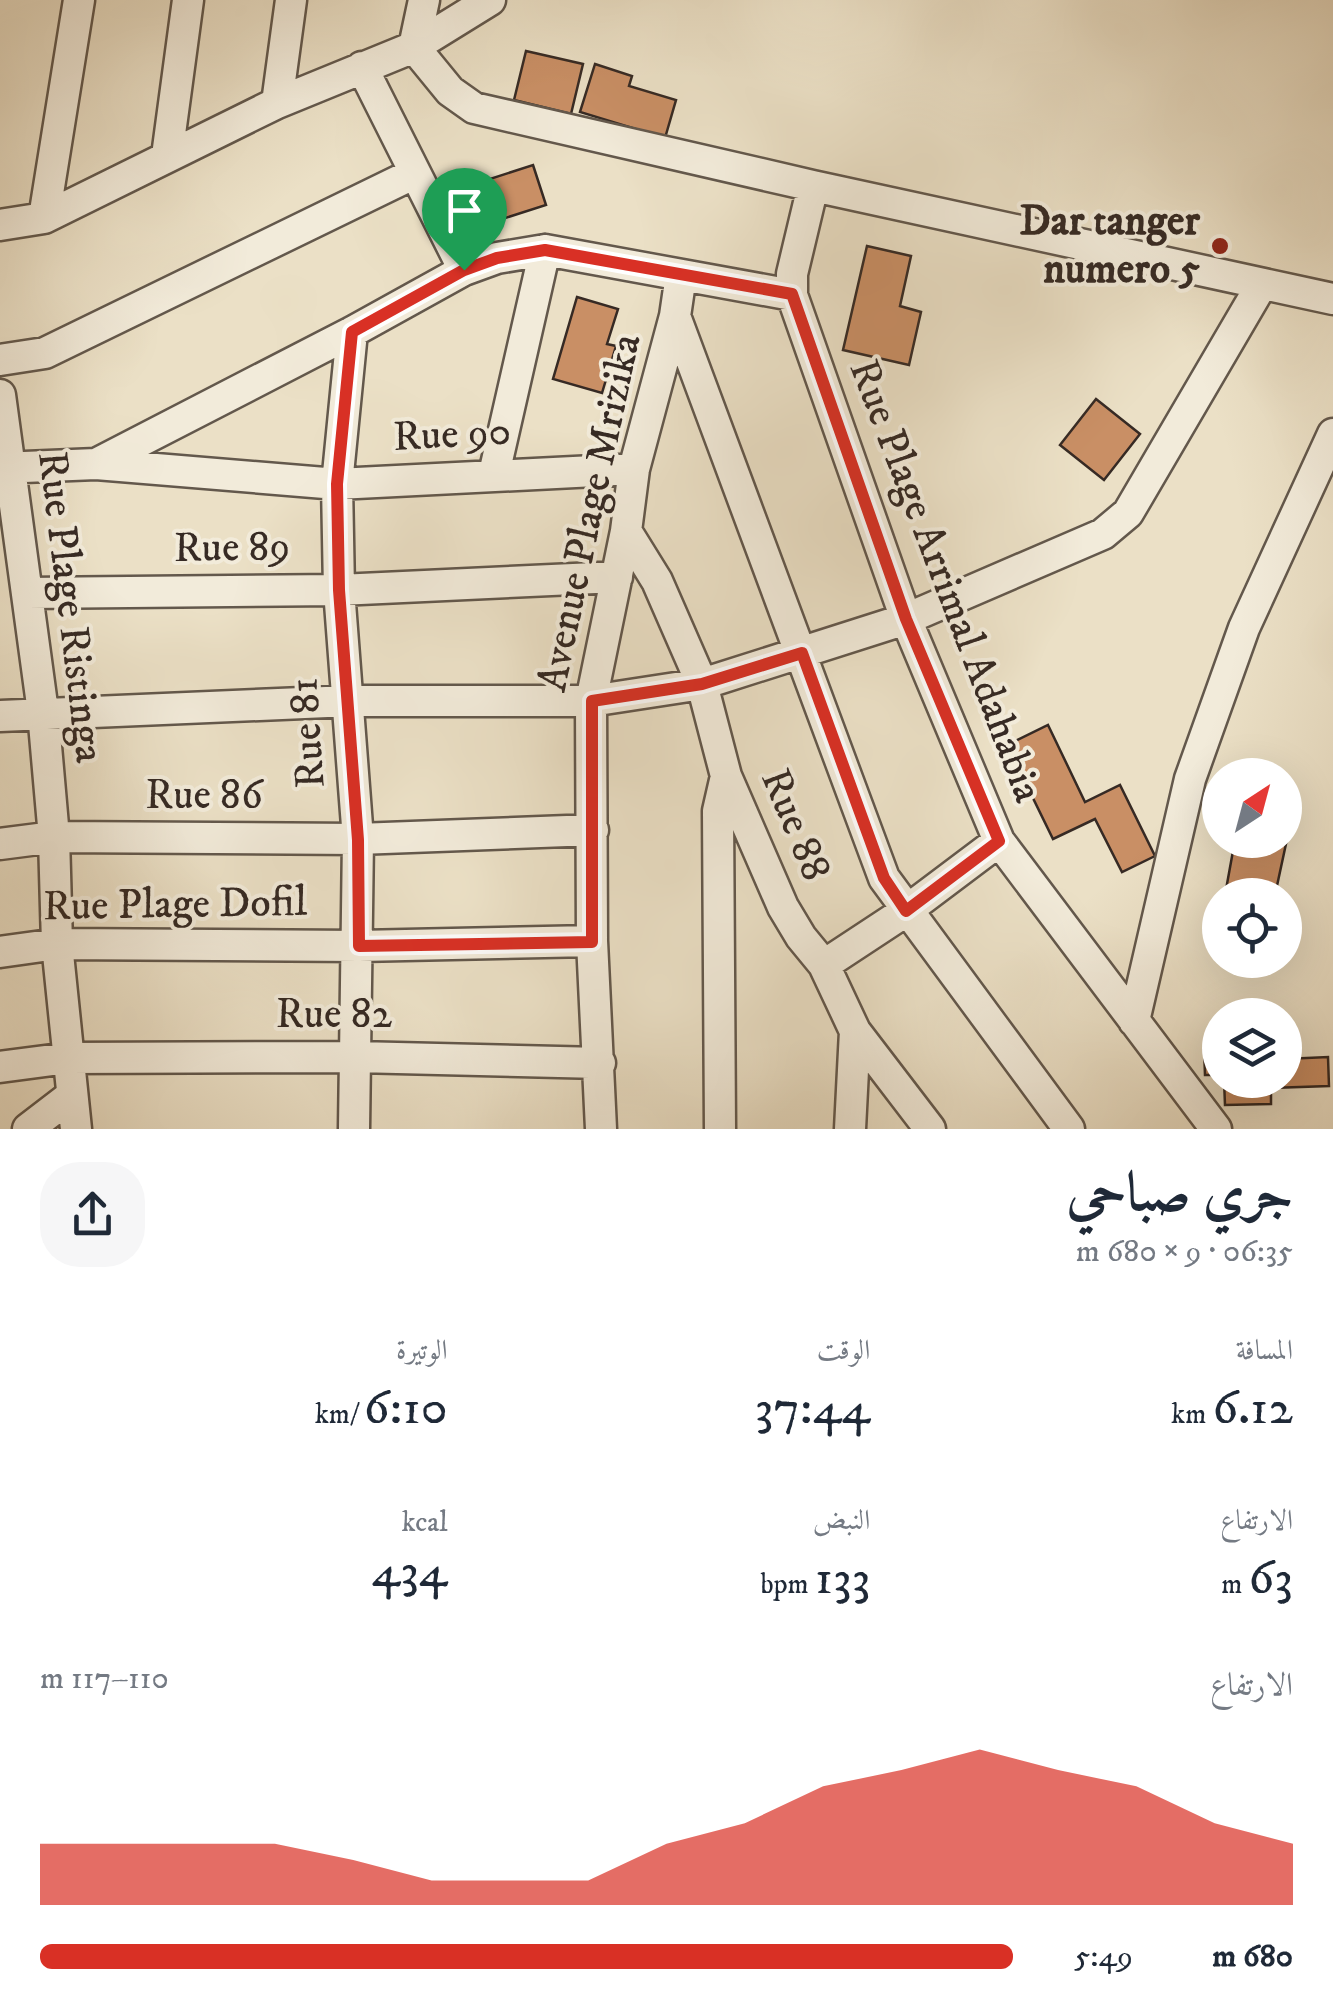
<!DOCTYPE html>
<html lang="ar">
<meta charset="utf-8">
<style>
:root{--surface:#fff;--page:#f6f6f7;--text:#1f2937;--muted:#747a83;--accent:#d93025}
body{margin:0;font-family:"IM FELL DW Pica",Amiri,serif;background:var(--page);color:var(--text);direction:rtl;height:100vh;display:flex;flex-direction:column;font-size:38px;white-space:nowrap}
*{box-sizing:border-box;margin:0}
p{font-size:32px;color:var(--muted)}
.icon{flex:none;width:55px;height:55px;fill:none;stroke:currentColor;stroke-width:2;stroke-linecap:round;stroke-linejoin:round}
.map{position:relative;height:1129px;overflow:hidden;direction:ltr}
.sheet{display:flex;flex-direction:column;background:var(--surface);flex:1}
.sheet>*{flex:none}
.needle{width:65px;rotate:36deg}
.fabs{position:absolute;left:1202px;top:758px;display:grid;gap:20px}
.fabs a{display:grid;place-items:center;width:100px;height:100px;border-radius:50%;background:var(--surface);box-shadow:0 10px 40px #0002;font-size:50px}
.pin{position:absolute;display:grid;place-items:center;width:85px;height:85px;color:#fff;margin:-102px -42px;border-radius:50% 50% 50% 0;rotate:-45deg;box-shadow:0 0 10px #0007}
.pin .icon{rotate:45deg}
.round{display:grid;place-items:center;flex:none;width:105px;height:105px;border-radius:40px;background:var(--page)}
.overview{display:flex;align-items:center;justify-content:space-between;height:170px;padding:0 40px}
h1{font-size:55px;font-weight:600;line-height:75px}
.figures{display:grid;grid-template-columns:repeat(3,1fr);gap:15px;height:170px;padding:10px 40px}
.figures div{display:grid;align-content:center}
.figures b{font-size:50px;font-weight:600}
.figures small{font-size:28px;font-weight:400}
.figures p{font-size:28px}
.chart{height:280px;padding:20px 40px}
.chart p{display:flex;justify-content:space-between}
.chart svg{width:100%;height:180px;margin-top:10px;fill:var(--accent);opacity:.7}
ul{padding:0 40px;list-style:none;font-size:32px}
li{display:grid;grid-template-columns:160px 120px 1fr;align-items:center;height:75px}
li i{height:25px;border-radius:12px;background:var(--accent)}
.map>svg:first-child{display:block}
</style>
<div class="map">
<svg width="1333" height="1129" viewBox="0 0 1333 1129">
<rect width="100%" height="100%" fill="#ebe0c6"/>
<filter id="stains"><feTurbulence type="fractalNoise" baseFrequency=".002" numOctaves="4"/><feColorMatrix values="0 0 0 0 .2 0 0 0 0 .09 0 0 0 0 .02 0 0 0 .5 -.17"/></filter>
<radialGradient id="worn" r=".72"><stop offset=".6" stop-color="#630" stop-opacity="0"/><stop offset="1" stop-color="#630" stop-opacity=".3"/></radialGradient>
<!-- building -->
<path fill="#c98f65" stroke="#362a24" stroke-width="2.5" d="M526 51 583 64 571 114 514 100Z
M595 64 632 76 629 86 676 100 665 138 580 112Z
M533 165 546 205 477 227 465 187Z
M867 246 911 256 900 306 921 312 909 365 843 350Z
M577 297 618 309 607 344 616 346 602 393 553 379Z
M1096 399 1140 434 1104 480 1060 445Z
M1048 725 1085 802 1120 785 1155 856 1122 872 1095 819 1053 839 1007 745Z
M1285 800 1295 802 1275 895H1225L1235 840H1285Z
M1204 1047H1220V1075H1205Z
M1328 1057 1329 1086 1271 1088V1104L1225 1105 1224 1080H1285V1059Z"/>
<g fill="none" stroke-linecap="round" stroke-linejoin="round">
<!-- street casing -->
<g stroke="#63584c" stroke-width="35">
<path id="street" d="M424 0 414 47 450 91 474 108 813 186 1333 299
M362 67 464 270
M277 103 291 0
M167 156 188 0
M813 186 792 274V295L906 619 999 841 1216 1129
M44 218 79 0
M0 225 44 218 277 103 414 47 490 0
M675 316 884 878 1069 1129
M352 332 337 484 339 590 358 839 354 1129
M0 360 45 353 413 174
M0 395 43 712 54 837 57 944 76 1129
M96 464 337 484 634 469
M0 468 96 464 352 332 464 270 497 258 545 250 792 295
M494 474 545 250
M626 531 657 581 702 684 726 776 783 907 801 937 824 965 855 1031 930 1129
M28 593 339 590 617 577
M0 716 350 701H591L702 684 906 619 1103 534 1128 513 1262 284
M0 844 54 837 358 839 593 830
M0 952 57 944 359 946 592 941
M824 965 906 911 999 841
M1134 1021 1190 779 1244 628 1333 434
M0 1067 68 1058 356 1057 600 1063
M28 1129 71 1096
M601 1129 592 941 591 701 626 531 634 469 675 316 681 275
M720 1129 718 811 726 776
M850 1129 855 1031"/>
</g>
<!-- street -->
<use href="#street" stroke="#f2ebda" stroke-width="30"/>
</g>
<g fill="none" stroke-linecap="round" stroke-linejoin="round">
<!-- route casing -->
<g stroke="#fff" stroke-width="20">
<path id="route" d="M545 250 792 294 906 619 999 841 906 911 884 878 802 653 702 684 592 701V942L359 946 358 840 339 590 337 484 352 332 464 270 497 258Z"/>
</g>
<!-- route -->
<use href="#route" stroke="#d93025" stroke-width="12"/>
</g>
<!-- markers -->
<circle fill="#8f2418" stroke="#f2ebda" stroke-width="4" cx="1220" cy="246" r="10"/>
<g text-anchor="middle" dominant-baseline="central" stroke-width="8" stroke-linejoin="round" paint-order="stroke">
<!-- poi labels -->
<g font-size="42" font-weight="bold" fill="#362a24" stroke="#f2ebda" text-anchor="end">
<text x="1200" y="222">Dar tanger<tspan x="1200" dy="48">numero 5</tspan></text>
</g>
<!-- street labels -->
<g font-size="42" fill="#362a24" stroke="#f2ebda">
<text transform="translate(452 435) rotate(-3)">Rue 90</text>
<text transform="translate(590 513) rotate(-78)">Avenue Plage Mrizika</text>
<text transform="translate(232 548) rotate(-1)">Rue 89</text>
<text transform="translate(945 581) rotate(69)">Rue Plage Arrimal Adahabia</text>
<text transform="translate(70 607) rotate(83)">Rue Plage Ristinga</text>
<text transform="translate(308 733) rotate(-94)">Rue 81</text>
<text x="204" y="796">Rue 86</text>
<text transform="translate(795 825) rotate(67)">Rue 88</text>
<text transform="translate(175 905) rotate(-1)">Rue Plage Dofil</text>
<text x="334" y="1015">Rue 82</text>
</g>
</g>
<rect width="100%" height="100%" filter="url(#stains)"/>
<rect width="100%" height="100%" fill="url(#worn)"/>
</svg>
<div class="fabs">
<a><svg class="needle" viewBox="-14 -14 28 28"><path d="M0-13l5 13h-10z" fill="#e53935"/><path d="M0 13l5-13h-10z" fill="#747a83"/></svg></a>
<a><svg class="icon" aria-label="locate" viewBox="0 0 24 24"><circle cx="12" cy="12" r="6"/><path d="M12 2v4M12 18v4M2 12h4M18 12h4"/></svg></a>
<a><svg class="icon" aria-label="layers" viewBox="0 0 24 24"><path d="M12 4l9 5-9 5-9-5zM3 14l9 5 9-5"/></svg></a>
</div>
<div class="pin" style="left:464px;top:270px;background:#1e9e55"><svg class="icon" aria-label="arrive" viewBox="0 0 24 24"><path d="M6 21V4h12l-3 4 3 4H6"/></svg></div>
</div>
<section class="sheet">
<div class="overview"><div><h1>جري صباحي</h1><p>06:35 · 9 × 680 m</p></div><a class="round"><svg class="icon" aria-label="share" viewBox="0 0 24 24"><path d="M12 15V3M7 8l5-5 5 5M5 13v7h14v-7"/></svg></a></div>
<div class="figures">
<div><p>المسافة</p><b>6.12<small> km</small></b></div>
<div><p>الوقت</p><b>37:44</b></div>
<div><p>الوتيرة</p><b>6:10<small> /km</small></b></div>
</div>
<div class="figures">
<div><p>الارتفاع</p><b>63<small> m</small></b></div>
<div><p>النبض</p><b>133<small> bpm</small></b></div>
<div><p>kcal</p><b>434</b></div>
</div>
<div class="chart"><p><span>الارتفاع</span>110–117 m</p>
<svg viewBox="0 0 160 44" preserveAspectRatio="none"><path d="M0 44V29L10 29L20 29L30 29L40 33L50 38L60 38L70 38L80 29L90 24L100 15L110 11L120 6L130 11L140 15L150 24L160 29V44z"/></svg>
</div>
<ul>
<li><b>680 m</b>5:49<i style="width:100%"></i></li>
</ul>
</section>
